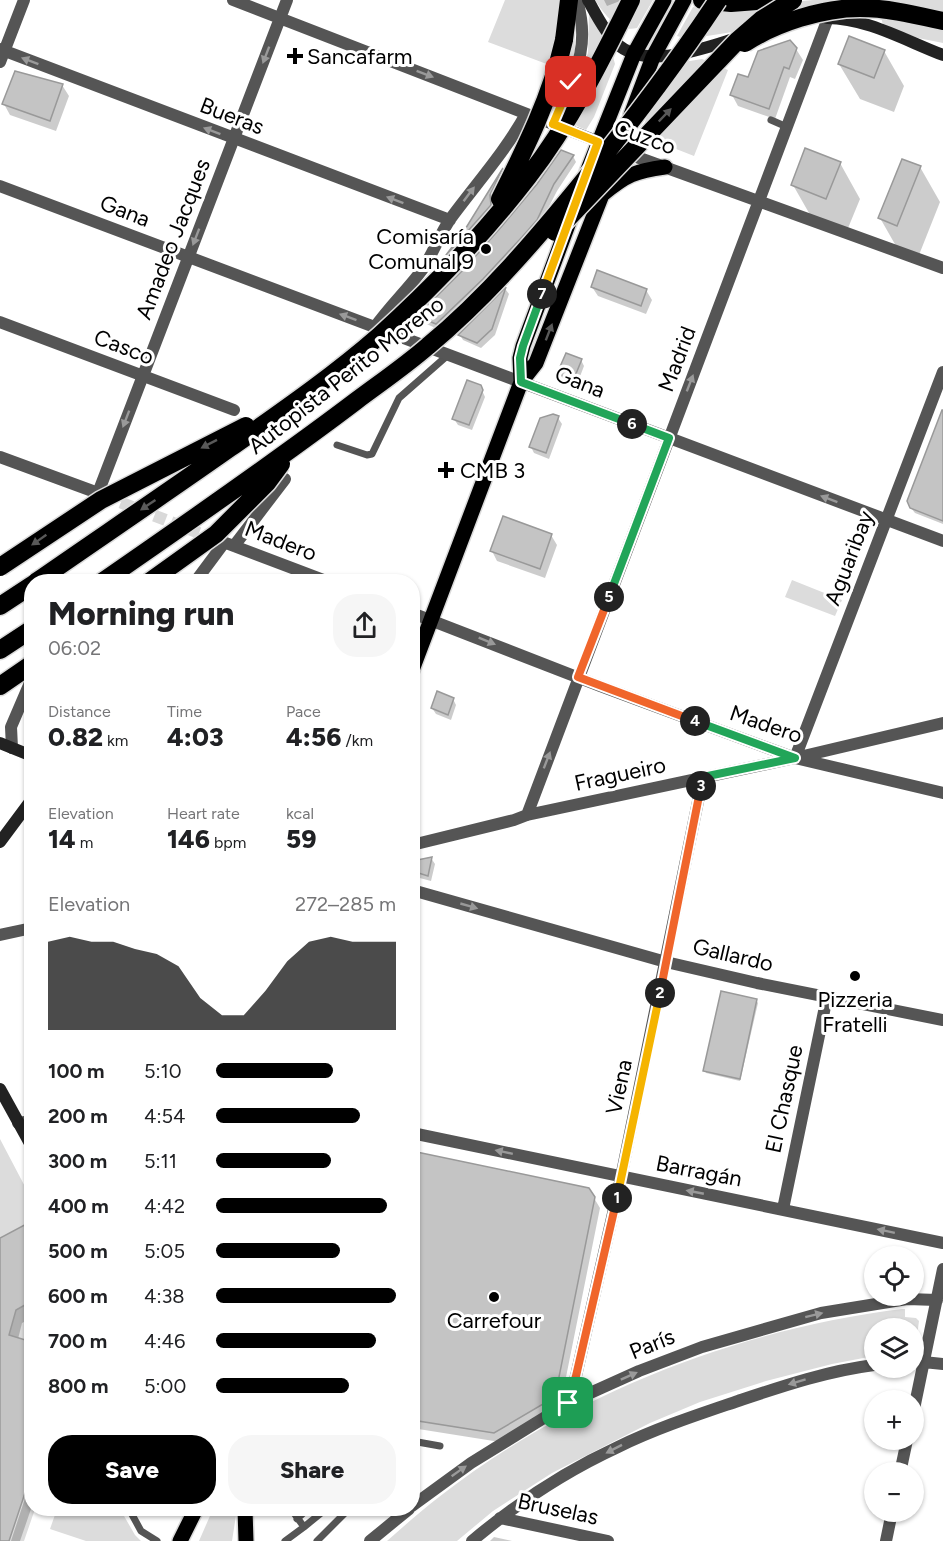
<!DOCTYPE html>
<meta charset="utf-8">
<style>
:root{--surface:#fff;--page:#f6f6f6;--text:#202124;--muted:#757577;--accent:#000}
body{margin:0;font-family:Figtree,sans-serif;background:var(--page);color:var(--text);height:100vh;display:flex;flex-direction:column;font-size:22px;white-space:nowrap}
*{box-sizing:border-box;margin:0}
p{font-size:20px;color:var(--muted)}
.icon{flex:none;width:33px;height:33px;fill:none;stroke:currentColor;stroke-width:2;stroke-linecap:round;stroke-linejoin:round}
.map{position:relative;flex:1;overflow:hidden}
.drawer{position:absolute;left:24px;top:574px;width:396px;height:942px;display:flex;flex-direction:column;background:var(--surface);border-radius:24px;box-shadow:0 2px 4px #0004}
.drawer>*{flex:none}
.fabs{position:absolute;left:864px;top:1246px;display:grid;gap:12px}
.fabs a{display:grid;place-items:center;width:60px;height:60px;border-radius:50%;background:var(--surface);box-shadow:0 2px 4px #0004;font-size:30px}
.pin{position:absolute;display:grid;place-items:center;width:51px;height:51px;color:#fff;margin:-26px;border-radius:12px;box-shadow:0 3px 9px #0006}
.km{position:absolute;width:30px;height:30px;margin:-15px;border-radius:50%;background:#222;color:#fff;font-size:16px;line-height:30px;text-align:center}
.round{display:grid;place-items:center;flex:none;width:63px;height:63px;border-radius:24px;background:var(--page)}
.headline{display:flex;align-items:center;justify-content:space-between;height:102px;padding:0 24px}
h1{font-size:33px;font-weight:800;line-height:45px}
.figures{display:grid;grid-template-columns:repeat(3,1fr);gap:9px;height:102px;padding:6px 24px}
.figures div{display:grid;align-content:center}
.figures b{font-size:26px;font-weight:800}
.figures small{font-size:16px;font-weight:400}
.figures p{font-size:16px}
.chart{height:168px;padding:12px 24px}
.chart p{display:flex;justify-content:space-between}
.chart svg{width:100%;height:108px;margin-top:6px;fill:var(--accent);opacity:.7}
.cta{display:flex;gap:12px;margin-top:auto;padding:12px 24px}
.cta a{flex:1;height:69px;border-radius:24px;background:var(--accent);color:#fff;font-size:24px;font-weight:800;line-height:69px;text-align:center}
.cta a+a{background:var(--page);color:var(--text)}
ul{padding:0 24px;list-style:none;font-size:20px}
li{display:grid;grid-template-columns:96px 72px 1fr;align-items:center;height:45px}
li i{height:15px;border-radius:8px;background:var(--accent)}
.map>svg:first-child{display:block}
</style>
<div class="map">
<svg width="943" height="1541" viewBox="0 0 943 1541">
<rect width="100%" height="100%" fill="#fff"/>
<!-- green -->
<path fill="#dcdcdc" d="M505 0H560C571 24 583 47 568 72L488 42Z
M595 0H653L637 28C618 33 604 14 595 0Z
M813 0H943V43L918 38 883 25 881 17 858 12 688 39 677 36 693 7 707 10Z
M589 12 610 46 615 64 594 117 586 130 577 126 570 119 569 97 580 76 588 53Z
M702 59 728 70 694 156 666 145 639 138 666 65Z
M792 580 842 600 835 616 785 597Z
M0 1139 31 1198 32 1509H35L24 1541H0Z
M902 1309H905V1317L916 1318 919 1321 917 1336 914 1340V1329H874V1356L832 1364 766 1381 700 1402 650 1423 552 1473 493 1511 457 1541H387C404 1526 421 1511 439 1497 569 1395 738 1329 902 1309Z
M57 1509H120L135 1535 141 1541H86L50 1529Z
M213 1509H237L232 1541H199Z"/>
<!-- shadow -->
<path fill="#0003" d="M604 0H620V1L607 6Z
M796 49 803 60 795 79 790 77 775 119 738 106 732 95 749 79Z
M884 51 904 86 894 112 860 99 839 64Z
M62 85 69 96 56 131 10 115 4 104Z
M573 156 576 162 557 191 539 226 440 330 422 322 419 316Z
M840 163 860 199 846 233 813 220 793 185Z
M920 167 940 202 917 260 900 253 880 218Z
M503 171 505 175 492 201 493 212 447 263 444 259 465 231Z
M592 287 646 290 652 300 646 314 598 296Z
M506 290 509 294 495 335 481 348 463 340 460 335Z
M581 360 584 366 576 387 568 384 564 377Z
M480 386 485 397 472 430 458 425 454 419Z
M943 412V524L915 513 911 508Z
M558 418 562 424 549 459 534 453 531 447Z
M551 535 557 545 545 578 497 561 492 551Z
M453 699 456 705 451 720 436 714 432 708Z
M431 858 435 864 431 881 412 876V863Z
M756 1000 758 1003 740 1081 706 1073 705 1071Z
M412 1152 594 1198 600 1208 560 1407 500 1442 412 1428Z
M32 1222V1318L22 1323 18 1339 8 1541H0V1239Z
M32 1477V1506L20 1541H11Z
M494 1537 512 1541H490Z"/>
<!-- building -->
<path fill="#c4c4c4" stroke="#999" stroke-width="1.5" d="M849 36 885 50 874 78 838 64Z
M790 40 797 48 789 69 784 67 769 109 730 95 738 74 748 77 758 51Z
M15 71 63 84 50 121 2 104Z
M805 148 841 162 826 199 791 185Z
M561 150 574 155 554 184 537 220 522 237 483 279 436 324 417 316 466 267 502 226 537 184Z
M902 159 921 166 897 226 878 218Z
M503 168 490 195 491 205 443 259 464 231Z
M597 270 647 289 641 306 591 287Z
M506 287 492 329 477 343 458 335Z
M566 353 582 359 573 381 563 378 559 369Z
M467 380 481 385 483 390 469 425 452 419Z
M942 410H943V521L910 508 907 501Z
M553 414 559 416 546 453 529 447 540 418Z
M503 516 552 534 540 569 490 551Z
M437 691 454 698 448 715 431 708Z
M432 857 428 876 412 871V861Z
M721 991 757 999 740 1079 703 1071Z
M412 1151 589 1188 595 1197 555 1397 494 1433 412 1420Z
M32 1221V1301L16 1310 9 1335 32 1342V1472L9 1541H0V1238Z"/>
<g fill="none" stroke-linecap="round" stroke-linejoin="round">
<!-- street-tunnel -->
<path stroke="#d9d9d9" stroke-width="12" stroke-dasharray="12 6" stroke-linecap="butt" d="M104 496 217 540"/>
<!-- primary casing -->
<g stroke="#dbdbdb" stroke-width="18">
<path id="primary" d="M631 115 653 57 684 0
M587 172 634 54 664 0
M603 194C626 175 635 171 665 167
M521 382 520 358 523 346 571 217
M412 670 521 382 536 363 609 177
M245 1509 246 1541
M180 1541 196 1509"/>
</g>
<!-- highway casing -->
<g stroke="#dbdbdb" stroke-width="21">
<path id="highway" d="M702 0 731 3 772 0
M564 40 569 0
M0 606 32 585
M0 650 32 629
M0 686 32 664"/>
</g>
<!-- lane -->
<path stroke="#555" stroke-width="7" d="M771 120 787 127
M337 445 367 455 372 454 399 398 448 355
M412 1441 440 1446
M129 1509 141 1531 157 1541
M297 1519 308 1509
M304 1527 326 1509
M285 1541 304 1527 291 1509
M317 1541 349 1509"/>
<!-- street -->
<path stroke="#555" stroke-width="12" d="M233 0 607 145
M0 49 450 220
M0 62 24 0
M553 124C572 77 592 52 577 0
M623 152 943 268
M0 186 943 541
M0 322 234 410
M375 327C389 307 408 289 422 270 433 254 439 235 451 218 476 184 505 152 526 114
M0 457 98 493 287 0
M218 540 329 582
M234 546 285 479
M195 582 224 543
M412 613 600 686 795 758 943 793
M12 748 11 727 32 678
M795 758 943 372
M527 815 828 18
M412 845 514 820 527 815 795 758 943 723
M412 890 666 962 757 983 943 1020
M0 935 32 928
M18 1123 32 1121
M412 1133 943 1243
M783 1209 827 997
M914 1361 943 1364
M568 1403 576 1376 619 1187 703 777
M914 1409 943 1269
M900 1473 907 1440
M412 1506 471 1463 568 1403 639 1371 702 1347 821 1313 907 1299 937 1300
M500 1518 608 1541
M370 1541 409 1509
M472 1541C516 1504 566 1471 618 1447 657 1428 697 1415 738 1401 783 1386 827 1371 874 1365
M886 1541 892 1512"/>
<!-- secondary -->
<path stroke="#222" stroke-width="12" d="M588 0C596 14 604 31 616 43 645 71 704 48 737 38
M827 18C867 18 906 41 943 55
M0 743 32 756
M0 842 32 799
M0 1089 32 1147"/>
<!-- primary -->
<use href="#primary" stroke="#000" stroke-width="15"/>
<!-- highway -->
<use href="#highway" stroke="#000" stroke-width="18"/>
<!-- highway-bridge casing -->
<g stroke="#dbdbdb" stroke-width="21" stroke-linecap="butt">
<path id="highway-bridge" d="M745 43C776 23 822 8 860 8 888 8 916 15 943 21
M500 199C526 147 551 97 564 40
M555 232 738 40 761 20 793 0
M0 567 101 500 246 426
M36 582C101 537 166 493 230 448 281 412 332 377 379 336 433 287 484 234 528 177 570 123 601 61 631 0
M102 582C187 523 273 464 356 401 380 383 405 366 428 346 487 297 538 237 586 178 633 120 677 62 718 0
M149 582 216 534 267 483 281 464"/>
</g>
<!-- highway-bridge -->
<use href="#highway-bridge" stroke="#000" stroke-width="18"/>
</g>
<!-- one-way arrows -->
<defs><path id="oneway-solid" d="M-6-.8H1V-3.2L6.5 0L1 3.2V.8H-6Z" transform="scale(1.5)"/></defs>
<g fill="#999">
<use href="#oneway-solid" transform="translate(266 55) rotate(111)"/>
<use href="#oneway-solid" transform="translate(30 61) rotate(-159)"/>
<use href="#oneway-solid" transform="translate(425 74) rotate(21)"/>
<use href="#oneway-solid" transform="translate(212 131) rotate(-159)"/>
<use href="#oneway-solid" transform="translate(469 194) rotate(-53)"/>
<use href="#oneway-solid" transform="translate(395 200) rotate(-159)"/>
<use href="#oneway-solid" transform="translate(196 237) rotate(111)"/>
<use href="#oneway-solid" transform="translate(348 317) rotate(-160)"/>
<use href="#oneway-solid" transform="translate(690 383) rotate(-69)"/>
<use href="#oneway-solid" transform="translate(126 419) rotate(111)"/>
<use href="#oneway-solid" transform="translate(829 499) rotate(-159)"/>
<use href="#oneway-solid" transform="translate(487 641) rotate(22)"/>
<use href="#oneway-solid" transform="translate(547 760) rotate(-69)"/>
<use href="#oneway-solid" transform="translate(469 906) rotate(16)"/>
<use href="#oneway-solid" transform="translate(504 1152) rotate(-168)"/>
<use href="#oneway-solid" transform="translate(695 1192) rotate(-169)"/>
<use href="#oneway-solid" transform="translate(886 1231) rotate(-168)"/>
<use href="#oneway-solid" transform="translate(814 1315) rotate(-14)"/>
<use href="#oneway-solid" transform="translate(629 1376) rotate(-24)"/>
<use href="#oneway-solid" transform="translate(797 1382) rotate(163)"/>
<use href="#oneway-solid" transform="translate(614 1449) rotate(153)"/>
<use href="#oneway-solid" transform="translate(459 1471) rotate(-35)"/>
</g>
<g fill="#595959">
<use href="#oneway-solid" transform="translate(665 115) rotate(-46)"/>
<use href="#oneway-solid" transform="translate(549 332) rotate(-69)"/>
<use href="#oneway-solid" transform="translate(209 444) rotate(153)"/>
<use href="#oneway-solid" transform="translate(148 505) rotate(146)"/>
<use href="#oneway-solid" transform="translate(39 540) rotate(145)"/>
</g>
<g fill="none" stroke-linecap="round" stroke-linejoin="round">
<!-- split-1 casing -->
<g stroke="#fff" stroke-width="12">
<path id="split-1" d="M568 1403 576 1376 617 1198"/>
</g>
<!-- split-2 casing -->
<g stroke="#fff" stroke-width="12">
<path id="split-2" d="M617 1198 660 993"/>
</g>
<!-- split-3 casing -->
<g stroke="#fff" stroke-width="12">
<path id="split-3" d="M660 993 701 786"/>
</g>
<!-- split-4 casing -->
<g stroke="#fff" stroke-width="12">
<path id="split-4" d="M695 721 795 758 703 777 701 786"/>
</g>
<!-- split-5 casing -->
<g stroke="#fff" stroke-width="12">
<path id="split-5" d="M609 597 578 677 695 721"/>
</g>
<!-- split-6 casing -->
<g stroke="#fff" stroke-width="12">
<path id="split-6" d="M609 597 669 438 632 424"/>
</g>
<!-- split-7 casing -->
<g stroke="#fff" stroke-width="12">
<path id="split-7" d="M542 294 523 346 520 358 521 382 632 424"/>
</g>
<!-- split-8 casing -->
<g stroke="#fff" stroke-width="12">
<path id="split-8" d="M542 294 598 142 553 124"/>
</g>
<!-- split-9 casing -->
<g stroke="#fff" stroke-width="12">
<path id="split-9" d="M553 124 571 82"/>
</g>
<!-- split-1 -->
<use href="#split-1" stroke="#f0652b" stroke-width="8"/>
<!-- split-2 -->
<use href="#split-2" stroke="#f5b400" stroke-width="8"/>
<!-- split-3 -->
<use href="#split-3" stroke="#f0652b" stroke-width="8"/>
<!-- split-4 -->
<use href="#split-4" stroke="#22a559" stroke-width="8"/>
<!-- split-5 -->
<use href="#split-5" stroke="#f0652b" stroke-width="8"/>
<!-- split-6 -->
<use href="#split-6" stroke="#22a559" stroke-width="8"/>
<!-- split-7 -->
<use href="#split-7" stroke="#22a559" stroke-width="8"/>
<!-- split-8 -->
<use href="#split-8" stroke="#f5b400" stroke-width="8"/>
<!-- split-9 -->
<use href="#split-9" stroke="#f5b400" stroke-width="8"/>
</g>
<!-- markers -->
<g fill="#000" stroke="#fff" stroke-width="2">
<path d="M292 47h6v6h6v6h-6v6h-6v-6h-6v-6h6z"/>
<circle cx="486" cy="249" r="6"/>
<path d="M443 461h6v6h6v6h-6v6h-6v-6h-6v-6h6z"/>
<circle cx="855" cy="976" r="6"/>
<circle cx="494" cy="1297" r="6"/>
</g>
<g text-anchor="middle" dominant-baseline="central" stroke-width="6" stroke-linejoin="round" paint-order="stroke">
<!-- poi labels -->
<g font-size="22" fill="#000" stroke="#fff" text-anchor="start">
<text x="307" y="56">Sancafarm</text>
<text x="474" y="236" text-anchor="end">Comisaría<tspan x="474" dy="25">Comunal 9</tspan></text>
<text x="460" y="470">CMB 3</text>
<text x="855" y="999" text-anchor="middle">Pizzeria<tspan x="855" dy="25">Fratelli</tspan></text>
<text x="494" y="1320" text-anchor="middle">Carrefour</text>
</g>
<!-- street labels -->
<g font-size="22" fill="#000" stroke="#fff">
<text transform="translate(232 116) rotate(21)">Bueras</text>
<text transform="translate(645 137) rotate(20)">Cuzco</text>
<text transform="translate(125 211) rotate(21)">Gana</text>
<text transform="translate(173 239) rotate(-69)">Amadeo Jacques</text>
<text transform="translate(124 347) rotate(21)">Casco</text>
<text transform="translate(677 359) rotate(-69)">Madrid</text>
<text transform="translate(346 375) rotate(-38)">Autopista Perito Moreno</text>
<text transform="translate(580 382) rotate(21)">Gana</text>
<text transform="translate(281 541) rotate(21)">Madero</text>
<text transform="translate(849 558) rotate(-69)">Aguaribay</text>
<text transform="translate(766 724) rotate(19)">Madero</text>
<text transform="translate(620 774) rotate(-12)">Fragueiro</text>
<text transform="translate(733 955) rotate(13)">Gallardo</text>
<text transform="translate(619 1087) rotate(-78)">Viena</text>
<text transform="translate(784 1099) rotate(-78)">El Chasque</text>
<text transform="translate(699 1171) rotate(11)">Barragán</text>
<text transform="translate(652 1344) rotate(-22)">París</text>
<text transform="translate(558 1509) rotate(12)">Bruselas</text>
</g>
</g>
</svg>
<div class="fabs">
<a><svg class="icon" aria-label="locate" viewBox="0 0 24 24"><circle cx="12" cy="12" r="6"/><path d="M12 2v4M12 18v4M2 12h4M18 12h4"/></svg></a>
<a><svg class="icon" aria-label="layers" viewBox="0 0 24 24"><path d="M12 4l9 5-9 5-9-5zM3 14l9 5 9-5"/></svg></a>
<a>+</a>
<a>−</a>
</div>
<div class="pin" style="left:568px;top:1403px;background:#1e9e55"><svg class="icon" aria-label="arrive" viewBox="0 0 24 24"><path d="M6 21V4h12l-3 4 3 4H6"/></svg></div>
<div class="pin" style="left:571px;top:82px;background:#d93025"><svg class="icon" aria-label="check" viewBox="0 0 24 24"><path d="M5 12l5 5 9-10"/></svg></div>
<b class="km" style="left:617px;top:1198px">1</b>
<b class="km" style="left:660px;top:993px">2</b>
<b class="km" style="left:701px;top:786px">3</b>
<b class="km" style="left:695px;top:721px">4</b>
<b class="km" style="left:609px;top:597px">5</b>
<b class="km" style="left:632px;top:424px">6</b>
<b class="km" style="left:542px;top:294px">7</b>
<section class="drawer">
<div class="headline"><div><h1>Morning run</h1><p>06:02</p></div><a class="round"><svg class="icon" aria-label="share" viewBox="0 0 24 24"><path d="M12 15V3M7 8l5-5 5 5M5 13v7h14v-7"/></svg></a></div>
<div class="figures">
<div><p>Distance</p><b>0.82<small> km</small></b></div>
<div><p>Time</p><b>4:03</b></div>
<div><p>Pace</p><b>4:56<small> /km</small></b></div>
</div>
<div class="figures">
<div><p>Elevation</p><b>14<small> m</small></b></div>
<div><p>Heart rate</p><b>146<small> bpm</small></b></div>
<div><p>kcal</p><b>59</b></div>
</div>
<div class="chart"><p><span>Elevation</span>272–285 m</p>
<svg viewBox="0 0 160 44" preserveAspectRatio="none"><path d="M0 44V8L10 6L20 8L30 8L40 11L50 13L60 18L70 31L80 38L90 38L100 28L110 16L120 8L130 6L140 8L150 8L160 8V44z"/></svg>
</div>
<ul>
<li><b>100 m</b>5:10<i style="width:65%"></i></li>
<li><b>200 m</b>4:54<i style="width:80%"></i></li>
<li><b>300 m</b>5:11<i style="width:64%"></i></li>
<li><b>400 m</b>4:42<i style="width:95%"></i></li>
<li><b>500 m</b>5:05<i style="width:69%"></i></li>
<li><b>600 m</b>4:38<i style="width:100%"></i></li>
<li><b>700 m</b>4:46<i style="width:89%"></i></li>
<li><b>800 m</b>5:00<i style="width:74%"></i></li>
</ul>
<div class="cta"><a>Save</a><a>Share</a></div>
</section>
</div>
